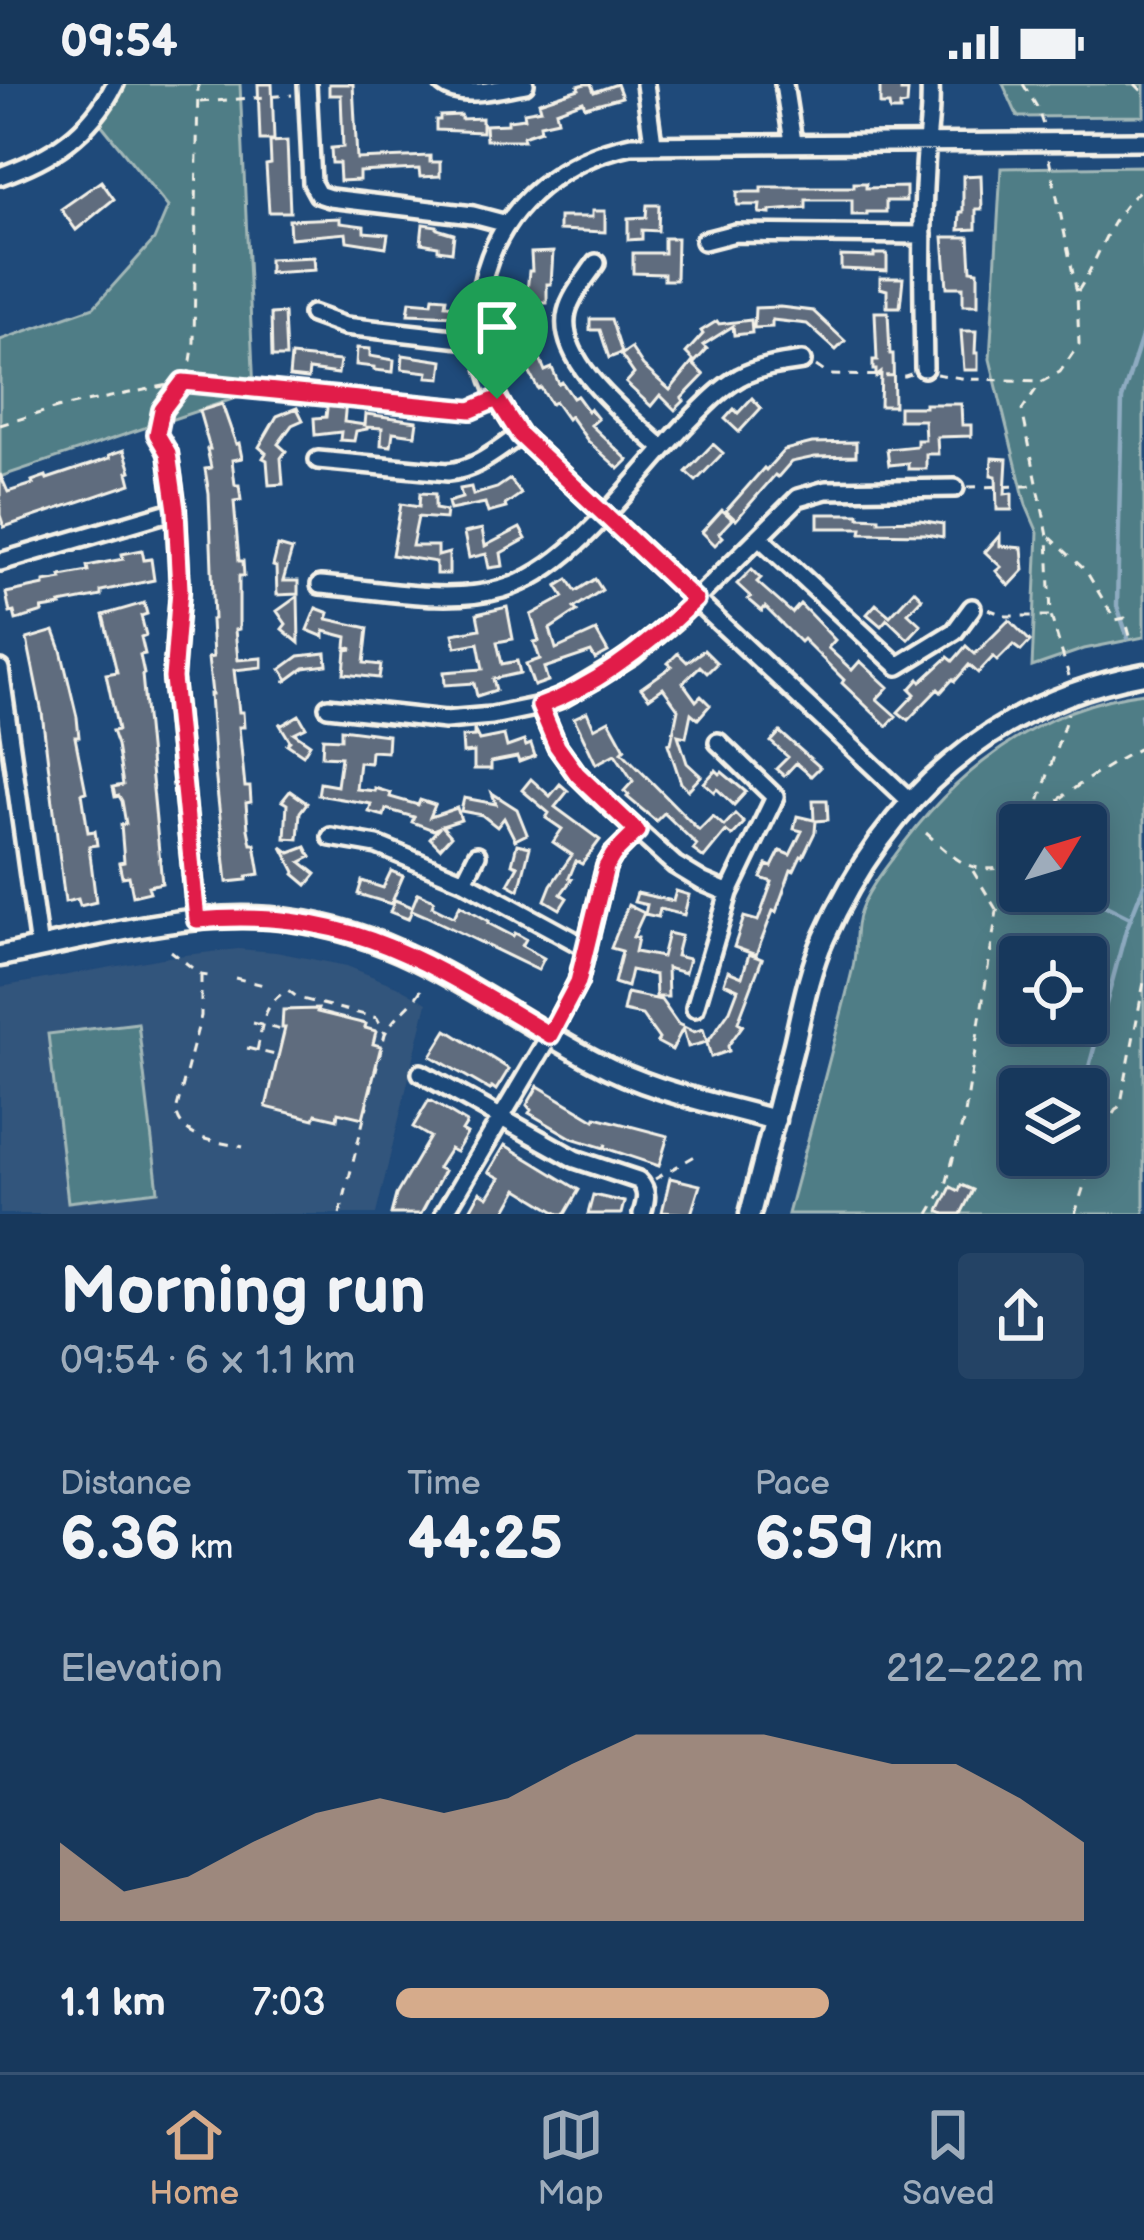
<!DOCTYPE html>
<meta charset="utf-8">
<style>
:root{--surface:#17385c;--page:#244365;--text:#f1f3f6;--muted:#9eacbb;--line:#365272;--accent:#d6ab8b}
body{margin:0;font-family:"Balsamiq Sans",sans-serif;background:var(--page);color:var(--text);height:100vh;display:flex;flex-direction:column;font-size:45px;white-space:nowrap}
*{box-sizing:border-box;margin:0}
p{font-size:39px;color:var(--muted)}
.icon{flex:none;width:66px;height:66px;fill:none;stroke:currentColor;stroke-width:2;stroke-linecap:round;stroke-linejoin:round}
.map{position:relative;height:1130px;overflow:hidden}
.panel{display:flex;flex-direction:column;background:var(--surface);flex:1}
.panel>*{flex:none}
.needle{width:78px;rotate:52deg}
.fabs{position:absolute;left:999px;top:720px;display:grid;gap:24px}
.fabs a{display:grid;place-items:center;width:108px;height:108px;border-radius:12px;background:var(--surface);box-shadow:0 6px 30px #0003,0 0 0 3px var(--line);font-size:60px}
.pin{position:absolute;display:grid;place-items:center;width:102px;height:102px;color:#fff;margin:-123px -51px;border-radius:50% 50% 50% 0;rotate:-45deg;box-shadow:0 0 12px #0007}
.pin .icon{rotate:45deg}
.round{display:grid;place-items:center;flex:none;width:126px;height:126px;border-radius:12px;background:var(--page)}
.head{display:flex;align-items:center;justify-content:space-between;height:204px;padding:0 60px}
h1{font-size:66px;font-weight:700;line-height:90px}
.metrics{display:grid;grid-template-columns:repeat(3,1fr);gap:18px;height:204px;padding:12px 60px}
.metrics div{display:grid;align-content:center}
.metrics b{font-size:60px;font-weight:700}
.metrics small{font-size:33px;font-weight:400}
.metrics p{font-size:33px}
.chart{height:336px;padding:24px 60px}
.chart p{display:flex;justify-content:space-between}
.chart svg{width:100%;height:216px;margin-top:12px;fill:var(--accent);opacity:.7}
ul{padding:0 60px;list-style:none;font-size:39px}
li{display:grid;grid-template-columns:192px 144px 1fr;align-items:center;height:90px}
li i{height:30px;border-radius:15px;background:var(--accent)}
.status{display:flex;justify-content:space-between;align-items:center;height:84px;padding:0 60px;background:var(--surface);direction:ltr}
.status svg{height:33px;fill:currentColor}
.tabs{display:flex;justify-content:space-around;align-items:center;height:168px;border-top:3px solid var(--line);background:var(--surface);font-size:33px;color:var(--muted)}
.tabs a{display:grid;justify-items:center;gap:6px}
.tabs .selected{color:var(--accent)}
.map>svg:first-child{display:block}
</style>
<div class="status"><b>09:54</b><svg viewBox="0 0 49 12"><path d="M0 12V9h3v3zM5 12V6h3v6zM10 12V3h3v9zM15 12V0h3v12zM26 1h20v11H26zM47 4h2v5h-2z"/></svg></div>
<div class="map">
<svg width="1144" height="1130" viewBox="0 0 1144 1130">
<rect width="100%" height="100%" fill="#1f4a7a"/>
<filter id="ink" filterUnits="userSpaceOnUse"><feTurbulence type="fractalNoise" baseFrequency=".00833" numOctaves="2"/><feDisplacementMap in="SourceGraphic" scale="24" xChannelSelector="R" yChannelSelector="G"/><feConvolveMatrix kernelMatrix="1 2 1 2 8 2 1 2 1" color-interpolation-filters="sRGB"/></filter>
<g filter="url(#ink)">
<!-- built -->
<path fill="#32547b" d="M238 865 276 868 347 882 401 904 427 919 376 1130H0V903L168 873Z"/>
<!-- green -->
<path fill="#4f7d86" stroke="#a2b7b7" stroke-width="3" fill-rule="evenodd" d="M123 0H240L254 308 164 338 165 348 153 353 147 343 0 393V256L94 223 154 156 168 123 101 40Z
M1003 0H1144V32L1018 33Z
M1144 82V553L1084 565 1032 583 1038 449 1026 421 990 275 1001 84Z
M1144 609V1130H788C810 1048 833 965 853 883 857 865 854 845 860 828 866 809 881 790 893 774 953 689 1038 622 1144 609ZM1020 741H1086V807H1020ZM1020 873H1086V939H1020ZM1020 1005H1086V1071H1020Z
M138 939 158 1107 68 1118 48 950Z"/>
<g fill="none" stroke-linecap="round" stroke-linejoin="round">
<!-- stream -->
<path stroke="#8eabc1" stroke-width="4.5" d="M1128 554 1117 522 1122 315 1144 246
M1141 631 1144 656
M1076 807 1130 834
M1083 1005 1126 846 1144 801"/>
</g>
<!-- building -->
<path fill="#5e6c7e" stroke="#f4f1e8" stroke-width="3" d="M258 0H272L274 56H260Z
M329 0H353L357 75 430 72V78H440V92L420 93 419 85 398 86 359 88V96L340 97 339 79H332L331 64 343 63 341 11H329Z
M585 0H591L594 8 617 0 622 13 585 23 583 17 556 27 558 36 540 40 541 46 523 52 524 56H486L485 41 508 40V36L525 34 524 28 541 25 539 18 579 5 578 2Z
M880 0H901V7H908L907 21 900 22V27H890L889 21H880Z
M461 31V35L482 34V48L436 46V36H440V32Z
M287 57 290 128H269L266 81 271 80 270 58Z
M981 91 982 125H976V145L959 146 960 128H963V92Z
M101 97 114 115 76 146 61 125Z
M854 99H866V104L906 103V117H886V128H867V131H852V116H806V124L770 127V130L759 129 760 121H737V108H761V103H854Z
M647 121H659L658 147 642 146V155L628 156V134L646 133Z
M592 127H605V148L559 146V133H592Z
M340 134V139L364 142V148L388 150 386 163 347 157 346 149 290 154 289 136Z
M423 140 437 142V145L454 150 452 168 438 166V162L421 159Z
M943 153H969L971 186 978 187V221H963V203H947Z
M664 154H677L676 196H664V190L633 189V169H664Z
M553 168 551 200H547V219H526L529 187H532L531 169Z
M874 170H887V187L841 185V172L874 173Z
M314 173 315 186 269 189V175Z
M880 194H903L900 223H887V206L880 204Z
M433 213 446 214 445 221 458 222 457 232 408 230 410 217 432 219Z
M533 221 536 266 545 287 552 284 559 300 562 298 573 314 577 312 588 327 590 325 598 335 591 341 628 376 619 385 588 357 570 332 567 335 555 318 551 320 541 304 538 305 521 272 524 270 521 222Z
M780 223 813 227 845 257 836 266 807 240 772 236V243L754 244 755 224Z
M875 228H888L890 270H893L894 322H880L881 289 876 293V286H873V276H877Z
M284 229 286 273H272L271 230Z
M590 235H611L622 269 609 274 600 246H590Z
M751 236 752 249 734 251 733 242 703 261 707 265 695 278 686 269 703 250 701 247 717 237 719 240Z
M961 247H976L975 269H978V286H964Z
M357 264 370 265V272L394 276 393 288 374 286V283L356 281Z
M631 264 643 282 670 306 692 279 704 291 682 314 684 317 675 326 660 311 651 322 626 299 634 290 621 271Z
M403 271 443 277 441 294 427 293 428 288 402 285Z
M291 272 340 277 338 290 309 286 308 295 289 293Z
M752 314 761 324 739 348 725 335 734 325 738 329Z
M328 316 346 318 344 338 365 341 366 330 417 337 415 351 393 348 391 362 381 361 382 344 367 343V345L356 347 354 357 340 356 341 348 315 351 314 334 326 333Z
M222 320 236 360 239 359 242 374 232 376 235 401H239L241 416 234 417 239 477H243L244 492H239V545L235 546 238 576 262 574V583L234 586 239 628H243L244 643H239L245 703H250L251 718 246 719 248 745 251 760H255L260 790 247 792V796L227 798 215 687 210 610H212L208 574 213 573 211 536 214 535 209 410 205 385 211 384 207 365H210L199 327Z
M925 320H961L962 341H971V352L937 353 938 370H926V385H908V379L889 381 887 365 917 362V356H925L924 336H899V323H925Z
M297 324 303 336 292 341 278 360 286 367 281 374 283 400 269 401 267 376 263 374 266 369 259 363 277 332Z
M856 358V372L815 373 791 378 778 393 775 391 736 436 726 427 764 384 766 386 784 366 812 359Z
M713 360 723 369 696 397 686 388Z
M124 366 131 387 128 388 131 400 4 443 0 431V390L8 408 33 400 32 397 46 392 47 395 110 374 109 371Z
M992 374 1007 375 1005 410 1012 409V426H997L996 392 991 391Z
M510 395 521 410 505 421 506 424 488 429 485 419 450 426 448 418 462 414 460 405 471 403 473 411 497 404Z
M420 409 435 410V425L446 427 445 435 418 433 412 462H438V472L449 469V490H436V478L392 471 401 420 419 423Z
M722 426 732 435 719 449 723 453 715 461 702 448Z
M818 430H859V433L879 434V437L920 436 943 440V453L926 450 861 449 862 444H818Z
M520 444 526 455 501 469 503 482 489 484 486 470 469 474 464 449 482 445 485 462Z
M1000 451V462L1022 464 1024 486 1009 502 996 487 1001 483 985 468Z
M278 462 292 466 283 497H298V510L277 511 276 483 273 482Z
M142 466 144 476 151 475 154 496 101 507V512L60 520 61 522 42 525 43 528 27 533 16 536 14 528 10 529 6 509 44 501V498L62 495 61 492 88 487 87 482 123 475 122 470Z
M752 485 761 494 757 498 792 529 800 520 809 529 835 556 828 564 852 586 860 577 888 603 877 615 896 632 887 642 842 599 844 596 803 555 800 558 765 523 762 527 748 515 751 513 737 500Z
M568 495 576 507 595 495 602 506 574 524 577 527 550 545 556 565 596 547 608 568 595 575 591 568 544 584 548 597 534 602 526 580 540 575 534 558 539 557 531 531 564 513 557 502Z
M914 506 922 514 908 529 921 541 908 555 887 535 881 542 867 530 876 520 890 532Z
M298 512 299 559 282 545 286 540 277 527Z
M144 519 147 530 141 532 146 551 141 553 145 570 140 571 144 590 142 591 162 799 148 802 150 808 133 812 129 792 122 793 119 779 124 778 121 741 126 740 122 717 119 712 115 713 113 703 123 701 117 661 112 647 118 646 106 590 117 588 103 531Z
M507 523 513 555 497 558 502 580 517 577 520 589 493 595 496 606 477 612 474 599 445 601 444 588 483 585 478 559 456 563 453 550 480 545 477 530Z
M316 524 329 529 327 535 368 544 364 579 381 581 379 594 344 590 346 566 353 565 346 563 347 553 324 547V553L307 546Z
M1009 536 1030 557 1021 567 1013 561 997 577 993 573 978 589 969 581 955 597 953 595 941 608 938 605 908 636 898 628 915 610 910 605 919 595 921 598 948 573 953 577 966 562 975 570Z
M54 547 61 566 77 633 79 653H75L86 708 82 709 88 748 95 747 97 761 89 762 96 818 80 822 78 815 65 818 42 629 27 555Z
M704 566 717 579 707 589 700 582 683 599 696 617 701 612 710 621 698 635 691 629 686 653 678 651 687 679 701 692 688 706 681 699 668 660 671 659 678 625 663 604 649 614 641 604 672 582 668 579 678 569 687 578Z
M326 569 327 581 304 584 285 598 287 594 281 585 299 572Z
M587 628 594 644 609 636 625 665 622 668 699 746 713 732 724 742 735 730 744 739 732 752 726 747 704 774 693 766 697 761 664 729 656 737 627 713 629 711 624 707 633 697 615 670 596 680 574 634Z
M299 631 306 643 294 649 310 660 303 671 287 660 290 657 279 639 282 641Z
M341 645 388 651 387 668 371 667 370 679 359 678 356 705 375 707V704L391 709 390 713 418 721 420 716 435 721 430 733 457 724 461 736 442 742 451 752 440 764 430 754 440 743 433 746 412 738 414 733 386 725 384 732 369 728 371 720 318 711 320 699 337 702 341 673 322 672 323 654 341 655Z
M474 646 479 656 504 651 507 663 524 657 526 662 531 660 535 672 519 678 517 673 491 678V685H474V668L463 669 462 653 474 652Z
M780 648 820 683 811 692 796 679 784 692 776 685 788 673 771 658Z
M716 686 720 690 722 688 746 708 734 721 717 705 714 708 704 699Z
M531 695 550 712 560 700 568 707 555 723 600 756 582 780 576 777 569 794 572 795 561 810 567 814 560 825 545 816 551 801 572 771 553 758 562 745 546 734 549 729 522 706Z
M290 707 307 719 300 728 298 755 285 754 287 720 282 717Z
M492 709 517 725 527 750 515 756 504 734 497 743 482 731 461 727 464 714 496 720Z
M813 716H827L828 736 816 737 815 748 803 773 801 772 794 787 791 786 776 828 773 827 756 871 734 863 744 833 758 837 772 798 761 794 767 781 772 783 780 767 790 771 802 747 794 745 797 732 814 736Z
M517 760 530 763 519 806 508 800 518 782 512 780Z
M282 763 290 769 306 763 311 773 301 778 316 790 307 801 294 790 295 788Z
M391 787 403 792 391 820 358 810 362 797 383 804Z
M676 807 689 811 684 831 660 825 658 833 645 830 647 821 634 818 637 809 673 817Z
M418 809 434 816 432 822 454 833 460 821 489 837 488 839 513 852 515 849 526 855 522 862 544 874 538 886 426 832 412 826 408 835 390 828 395 816 412 823Z
M628 821 644 829 633 853 638 854 635 868 662 873 668 849 681 852 676 872 689 875 685 889 667 884 668 913H656L655 891 631 886 627 903 614 899 622 867 611 864Z
M749 870 762 875 738 938 743 941 728 962 729 967 711 973 707 959 730 926 738 905 724 899 728 887 742 893Z
M627 909 661 916 678 940 694 948 703 945 707 958 688 963 683 944 672 966 657 958 659 955 642 931 623 927Z
M318 925 317 928 366 940 365 944 376 947 373 960 381 962 363 1034 338 1028 337 1035 316 1030 314 1035 266 1023 285 944H282L283 926Z
M447 946 509 985 496 1006 492 1003 490 1006 431 972Z
M538 1002 595 1036 596 1033 668 1052 659 1082 605 1064 606 1060 604 1064 572 1054 529 1029 531 1026 527 1021Z
M429 1016 467 1039 462 1047 467 1050 456 1068 450 1065 438 1084 444 1087 421 1130H391L396 1111 430 1053 413 1043Z
M505 1061 579 1106 565 1130H559L518 1105 504 1130H468L480 1108 488 1113 500 1094 489 1088Z
M670 1094 700 1101 691 1130 662 1128Z
M961 1101 973 1106 961 1130H945L939 1127 951 1103 959 1107Z
M593 1111 624 1118 621 1130H588Z"/>
<g fill="none" stroke-linecap="round" stroke-linejoin="round">
<!-- minor casing -->
<g stroke="#f4f1e8" stroke-width="24">
<path id="minor" d="M307 0 312 99 318 110 330 114 473 131 507 140
M443 0C462 16 500 4 525 0
M645 0 653 59
M784 0 793 58
M0 92C51 74 90 50 115 0
M704 157 735 149 923 151
M596 179C586 194 571 211 567 228 555 278 630 334 662 364
M312 230 345 242 479 257
M924 284C923 218 921 151 925 85 926 56 932 29 930 0
M168 369 176 426 180 506 173 594 197 835
M318 376 448 388C477 385 496 367 520 351
M759 453 898 582 955 547 972 524
M0 478 176 426
M320 501C377 505 447 521 502 505 575 485 638 388 691 335 706 320 721 304 740 293 759 283 780 280 802 277
M0 585 39 864
M540 622 557 662 577 690 599 712 675 781 703 798 729 809
M328 623 445 636 492 632 540 622 562 614 632 572 676 535 798 414 826 406 955 404
M911 718 520 351C434 233 489 91 631 61L1144 57
M331 753 377 761 464 797 587 864
M464 797 477 771
M695 924 729 809 775 713 718 658
M421 989 575 1075 638 1096C649 1107 646 1117 642 1130
M444 1130 550 951 578 898 606 783 613 771 637 747"/>
</g>
<!-- tertiary casing -->
<g stroke="#f4f1e8" stroke-width="27">
<path id="tertiary" d="M0 872C86 855 183 827 271 834 400 844 484 918 593 976 650 1007 713 1019 775 1036
M750 1130C765 1073 779 1017 794 960 802 925 809 887 824 854 886 714 992 618 1144 590"/>
</g>
<!-- path -->
<path stroke="#f4f1e8" stroke-width="3" stroke-dasharray="9 9" stroke-linecap="butt" d="M1023 0 1037 23 1043 41
M1135 0 1144 9
M200 18 292 11
M1049 75 1077 209 1079 260 1060 288 1041 298 1022 326 1048 452 1051 532 1069 592
M1078 207C1102 170 1108 131 1144 103
M816 282 829 291 905 292 911 290
M936 290 967 295 1040 297
M0 341 57 324 183 298 471 326 485 321
M161 357 157 350 162 326 189 289 194 258 198 0
M968 403 1028 402 1035 399
M1050 453 1086 487 1115 536 1125 534 1130 552
M988 525 1006 532H1049
M1037 734 1040 715 1068 629
M1033 741C1051 715 1115 677 1144 662
M926 749C955 774 968 792 1009 782
M973 787 996 825
M171 867 201 891 216 893
M201 891V932L176 1027C182 1057 217 1057 243 1063
M235 894 268 902
M253 939 282 946
M247 964 275 971
M257 967C263 940 262 920 288 906L298 914 377 934 385 949
M655 1095 700 1069
M340 1130 385 950C395 930 409 926 421 906
M929 1130 946 1101 965 1030 997 827 1020 762
M1075 1130 1099 1054 1121 1019 1144 898"/>
<!-- minor -->
<use href="#minor" stroke="#1f4a7a" stroke-width="15"/>
<!-- tertiary -->
<use href="#tertiary" stroke="#1f4a7a" stroke-width="18"/>
</g>
</g>
<g fill="none" stroke-linecap="round" stroke-linejoin="round" filter="url(#ink)">
<!-- route casing -->
<g stroke="#fff" stroke-width="24">
<path id="route" d="M183 298 471 326 497 315 520 351 695 516C651 559 599 601 540 622L557 662 577 690 637 747 613 771 606 783 578 898 550 951C425 877 350 823 197 836L173 594 180 506 176 426 168 369 157 350 162 326Z"/>
</g>
<!-- route -->
<use href="#route" stroke="#e11d48" stroke-width="15"/>
</g>
</svg>
<div class="fabs">
<a><svg class="needle" viewBox="-14 -14 28 28"><path d="M0-13l5 13h-10z" fill="#e53935"/><path d="M0 13l5-13h-10z" fill="#9eacbb"/></svg></a>
<a><svg class="icon" aria-label="locate" viewBox="0 0 24 24"><circle cx="12" cy="12" r="6"/><path d="M12 2v4M12 18v4M2 12h4M18 12h4"/></svg></a>
<a><svg class="icon" aria-label="layers" viewBox="0 0 24 24"><path d="M12 4l9 5-9 5-9-5zM3 14l9 5 9-5"/></svg></a>
</div>
<div class="pin" style="left:497px;top:315px;background:#1e9e55"><svg class="icon" aria-label="arrive" viewBox="0 0 24 24"><path d="M6 21V4h12l-3 4 3 4H6"/></svg></div>
</div>
<section class="panel">
<div class="head"><div><h1>Morning run</h1><p>09:54 · 6 × 1.1 km</p></div><a class="round"><svg class="icon" aria-label="share" viewBox="0 0 24 24"><path d="M12 15V3M7 8l5-5 5 5M5 13v7h14v-7"/></svg></a></div>
<div class="metrics">
<div><p>Distance</p><b>6.36<small> km</small></b></div>
<div><p>Time</p><b>44:25</b></div>
<div><p>Pace</p><b>6:59<small> /km</small></b></div>
</div>
<div class="chart"><p><span>Elevation</span>212–222 m</p>
<svg viewBox="0 0 160 44" preserveAspectRatio="none"><path d="M0 44V28L10 38L20 35L30 28L40 22L50 19L60 22L70 19L80 12L90 6L100 6L110 6L120 9L130 12L140 12L150 19L160 28V44z"/></svg>
</div>
<ul>
<li><b>1.1 km</b>7:03<i style="width:63%"></i></li>
</ul>
</section>
<nav class="tabs">
<a class="selected"><svg class="icon" aria-label="home" viewBox="0 0 24 24"><path d="M3 11l9-7 9 7M6 9v11h12V9"/></svg>Home</a>
<a><svg class="icon" aria-label="map" viewBox="0 0 24 24"><path d="M3 6l6-2 6 2 6-2v14l-6 2-6-2-6 2zM9 4v14M15 6v14"/></svg>Map</a>
<a><svg class="icon" aria-label="saved" viewBox="0 0 24 24"><path d="M7 4h10v16l-5-4-5 4z"/></svg>Saved</a>
</nav>
